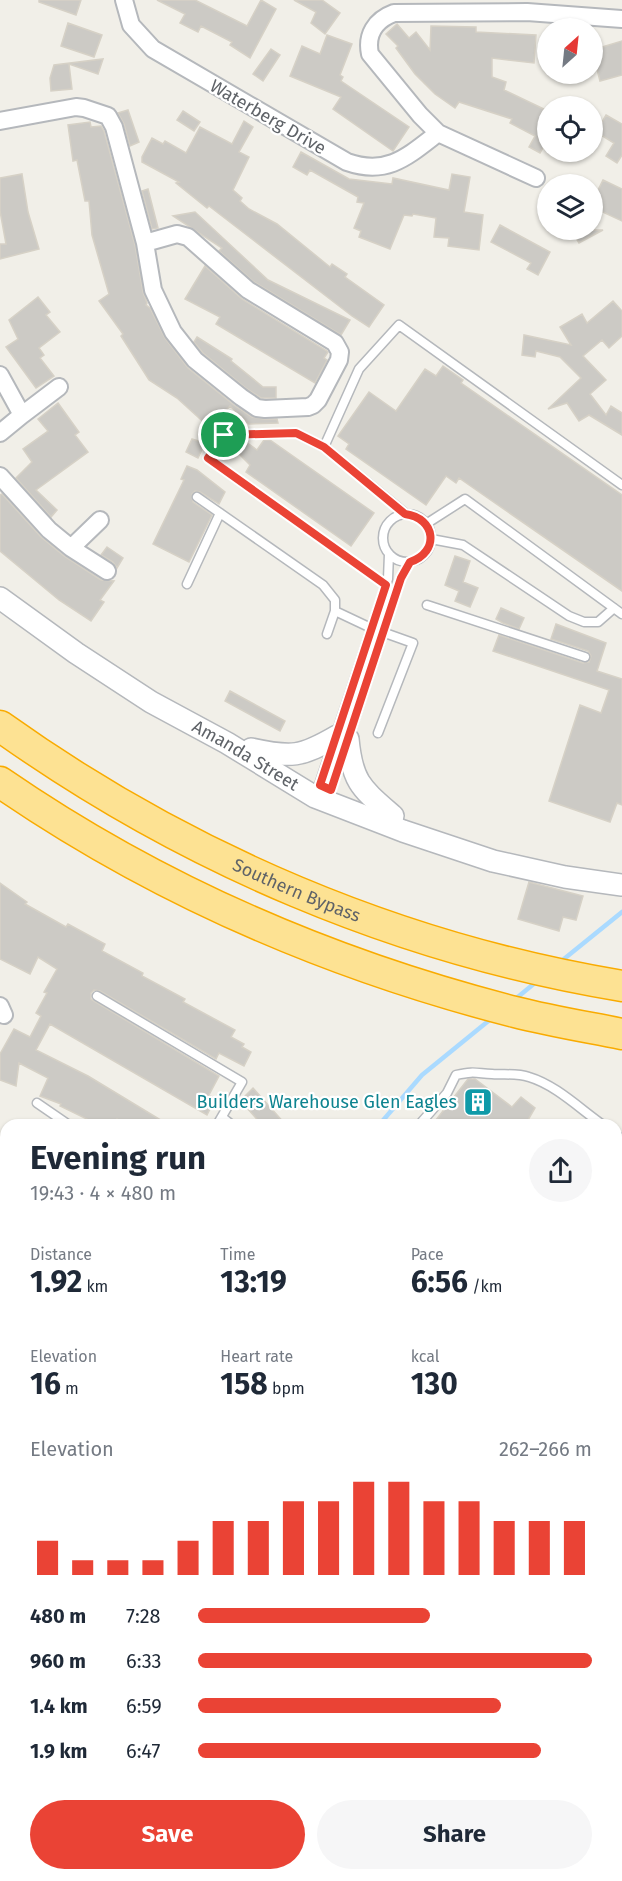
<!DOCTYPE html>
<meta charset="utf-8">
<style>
:root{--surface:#fff;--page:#f6f6f7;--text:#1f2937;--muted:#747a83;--accent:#ea4335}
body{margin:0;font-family:"Fira Sans",sans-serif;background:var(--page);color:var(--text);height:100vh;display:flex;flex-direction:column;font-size:22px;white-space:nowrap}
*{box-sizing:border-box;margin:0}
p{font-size:20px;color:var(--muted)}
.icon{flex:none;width:33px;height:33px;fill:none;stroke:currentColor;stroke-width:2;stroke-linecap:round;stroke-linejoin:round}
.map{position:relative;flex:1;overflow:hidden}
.drawer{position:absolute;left:0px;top:1119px;width:622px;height:762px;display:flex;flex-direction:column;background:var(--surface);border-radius:18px 18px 0 0;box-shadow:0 2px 4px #0004}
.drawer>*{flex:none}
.needle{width:39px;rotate:27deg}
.tools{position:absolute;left:537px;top:18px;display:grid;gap:12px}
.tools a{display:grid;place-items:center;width:66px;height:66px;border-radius:50%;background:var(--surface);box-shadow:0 2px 4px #0004;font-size:30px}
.pin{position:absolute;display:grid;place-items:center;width:51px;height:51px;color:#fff;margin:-26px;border:3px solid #fff;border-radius:50%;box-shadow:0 2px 6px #0007}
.round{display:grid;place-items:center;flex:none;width:63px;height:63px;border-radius:32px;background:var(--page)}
.head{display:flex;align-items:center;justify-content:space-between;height:102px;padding:0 30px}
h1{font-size:33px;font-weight:700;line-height:45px}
.metrics{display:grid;grid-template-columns:repeat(3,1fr);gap:9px;height:102px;padding:6px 30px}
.metrics div{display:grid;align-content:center}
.metrics b{font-size:30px;font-weight:700}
.metrics small{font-size:16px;font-weight:400}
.metrics p{font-size:16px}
.chart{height:168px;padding:12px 30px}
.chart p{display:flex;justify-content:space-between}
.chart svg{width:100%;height:108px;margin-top:6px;stroke:var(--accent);stroke-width:6}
.button{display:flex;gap:12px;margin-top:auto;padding:12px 30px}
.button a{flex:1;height:69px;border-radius:36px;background:var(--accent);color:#fff;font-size:24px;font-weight:700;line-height:69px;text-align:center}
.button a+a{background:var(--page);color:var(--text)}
ul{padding:0 30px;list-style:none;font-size:20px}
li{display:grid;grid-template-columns:96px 72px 1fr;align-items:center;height:45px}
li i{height:15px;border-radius:8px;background:var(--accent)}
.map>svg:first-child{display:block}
</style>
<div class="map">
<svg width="622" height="1881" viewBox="0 0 622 1881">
<rect width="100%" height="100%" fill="#f1efe8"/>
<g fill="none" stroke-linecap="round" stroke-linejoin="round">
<!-- stream -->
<path stroke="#aadaff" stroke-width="4.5" d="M559 963 622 912
M513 1001 536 982
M379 1125 422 1075 492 1018
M616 1428 622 1429"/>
</g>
<!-- building -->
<path fill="#cccac5" stroke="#d6d1c6" stroke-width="1.5" d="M39 0H81L76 15 39 2Z
M157 0H195L247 26 261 0 276 9 250 58 230 45 232 42 201 26 198 32 180 23 185 14Z
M294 0H322L340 13 325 34 311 23 316 12Z
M68 23 102 35 94 57 61 46Z
M397 24 409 38 416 32 430 50 431 26 476 27V32L536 35 534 63 492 58V77L506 82 504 90 548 111V139L540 153 529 147 535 136 510 123 512 119 459 102 455 108 435 94 415 74 396 48 398 46 386 34Z
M327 35 352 44 340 75 343 77 341 81 409 127 393 151 333 109 341 97 290 76 302 46 320 54Z
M622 41V75L600 81 592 50Z
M271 49 280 55 263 81 253 74Z
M103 59 98 74 69 64 72 89 51 91 50 78 54 65Z
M128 110 139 142 130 146 124 124 118 113Z
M183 111 200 122 194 131 177 120Z
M606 115 622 124V155L617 163 606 156 614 143 596 132Z
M244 121 253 127 239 152 249 157 233 190 242 198 240 201 249 209 277 224 330 267 332 264 347 274 345 277 384 305 369 327 352 316 209 206 207 208 176 183 179 182 142 162V157L152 138 163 144 165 141 186 153 200 127 232 144Z
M90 122 91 127 101 126 104 131 135 245 143 292 147 303 146 305 150 308 165 338 188 368 234 405 252 417 264 419H277L278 423 249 424 230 406 210 428 177 398 149 380 121 336 123 334 99 301 109 294 92 235 89 201H85L77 160 73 161 68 125Z
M301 152 349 179 392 184 393 178 449 190 452 174 470 177 464 212 483 215 479 250 448 246 449 238 434 237 436 218 413 214 412 216 404 215 390 249 359 237 361 231 354 228 364 203 357 202 358 197 310 170 307 175 293 167Z
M22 174 28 212 39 249 0 259V244H6L0 211V178Z
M603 180 622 189V221L592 207V202Z
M148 189 158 228 152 229 142 191Z
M195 212 268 280 350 320 341 335 254 282 219 251 222 248 173 216Z
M500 225 550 252 538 275 527 269 531 263 491 242Z
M580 230H603L579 243 573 233Z
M205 266 242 299 327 351 328 352 324 358 327 360 315 383 216 324 220 317 185 299Z
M38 297 50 312 46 315 60 332 39 348 44 355 40 358 54 376 36 388 6 347 18 339 9 320Z
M613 301 622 311V336L609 348 602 340 583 356 606 380 590 394 606 415 611 406 622 413V435L589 415 579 421 567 403 548 409 581 378 560 357 536 351 535 357 522 355 524 335 571 345 560 327 582 314 587 323Z
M197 337 232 359 231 361 263 387H276V398H261L247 389 203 353 194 342Z
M443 366 463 380 461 383 622 495V591L459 478 456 483 446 476 426 505 346 449 349 444 338 436 369 392 396 411 425 369 436 376Z
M58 403 79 432 75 435 88 452 36 490 57 510 51 517 16 478 32 462 23 449 48 431 38 419Z
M192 439 205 443 198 458 186 452Z
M264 440H270L374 513 351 546 246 472 250 465 238 453 246 442 257 450Z
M187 466 197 470 225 492 219 504 200 492 195 491 192 494 193 502 212 515 189 562 153 544 184 480 181 479Z
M2 494 41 537 64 556 101 580 114 581 100 600 104 602 91 621 59 600 0 551V495Z
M107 547 123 558 117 568 113 562 101 555Z
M455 556 470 561 463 582 478 588 470 607 455 601 459 591 445 585Z
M501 608 524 618 519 629 503 623 496 619Z
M556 624 606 643 597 671 622 679V805L617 803 610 822 549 801 580 705 601 713 609 690 493 651 499 635 583 663 589 662 591 656 588 651 551 639Z
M230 691 285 721 280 731 225 701Z
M529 882 583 896 576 920 563 917 559 931 518 919Z
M0 883 27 902 25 904 66 927 68 924 105 944 102 951 143 973 142 976 185 999 183 1002 235 1030 231 1037 244 1044 242 1047 251 1052 244 1066 219 1053 216 1059 100 991 94 990 91 993V999L94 1001 219 1076 209 1095 215 1099 207 1115 50 1024 36 1050 88 1076 169 1125H128L117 1119 114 1125H89L91 1121 60 1106 61 1104 40 1096 48 1078 19 1063 16 1086 0 1080V1054L14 1029 30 1037 41 1016 36 1013 47 993 44 992 57 969 38 957 30 974 0 959Z
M468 1079H475L512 1107 521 1097 535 1108 528 1120 532 1125H432Z
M253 1088 286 1125H262L247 1108 250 1105 243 1098Z"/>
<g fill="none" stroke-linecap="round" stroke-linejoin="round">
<!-- service casing -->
<g stroke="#b5b8bc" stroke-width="11">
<path id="service" d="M324 447 359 369 399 325 622 485
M197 497 323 585 335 600V611
M383 538a24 24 0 1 1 48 0a24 24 0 1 1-48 0Z
M426 524 465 499 622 614
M431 539 463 545 569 616 584 622H598L614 608
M187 584 220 513
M386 585 208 458 223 435 296 433 324 447 406 514
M427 605 585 657
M327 634 335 611 371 628 413 643 378 733
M348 739 401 578 410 562
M315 797 388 579 389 554
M327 802 344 751
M97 996 242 1082 217 1125
M37 1103 69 1125
M222 1117 232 1125
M419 1125 447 1093 456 1075C474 1071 475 1073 492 1074 505 1075 517 1073 529 1077 556 1085 580 1109 603 1125
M616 1135 622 1139
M616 1363 622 1368
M616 1502 622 1489
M616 1622 622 1623"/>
</g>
<!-- minor casing -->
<g stroke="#b5b8bc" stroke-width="20">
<path id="minor" d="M124 0 131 25 153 49 347 162C387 176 407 157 438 133
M0 121 76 107 84 108 108 116 114 127 145 243 153 290 173 332 195 360 241 397 257 408 265 409 308 407 313 405 318 400 339 360 340 352 335 343 248 290 188 237 177 234 145 243
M536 178 438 133 420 115 370 54C366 35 375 20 394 13L527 12 622 19
M0 375 22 415 0 433
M22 415 59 387
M0 476 49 530 71 548 107 571
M71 548 100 520
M0 1006 4 1015
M0 1563 6 1565
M616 1852H622
M0 1872H6
M68 1875 86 1881"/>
</g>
<!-- tertiary casing -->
<g stroke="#b5b8bc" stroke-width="24">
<g id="tertiary">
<path id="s1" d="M0 598 76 653 151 702 227 743 315 797 403 831 493 861 565 877 622 885"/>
<path d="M348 739C352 782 361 788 393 816"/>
<path d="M251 749C292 758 301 757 337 736"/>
<path d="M0 1688 6 1681"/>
</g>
</g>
<!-- secondary casing -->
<g stroke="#b6babf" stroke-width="27">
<path id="secondary" d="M0 1210 6 1215
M616 1567 622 1573"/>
</g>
<!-- motorway casing -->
<g stroke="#f9ab00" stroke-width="33">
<g id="motorway">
<path id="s2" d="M0 726C185 858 398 949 622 986"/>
<path d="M0 782C157 890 331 965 515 1012 550 1021 587 1027 622 1034"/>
</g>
</g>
<!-- service -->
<use href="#service" stroke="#fff" stroke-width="8"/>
<!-- minor -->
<use href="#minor" stroke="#fff" stroke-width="16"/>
<!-- tertiary -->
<use href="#tertiary" stroke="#fff" stroke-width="21"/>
<!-- secondary -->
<use href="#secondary" stroke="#fff" stroke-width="24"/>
<!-- motorway -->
<use href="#motorway" stroke="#fde293" stroke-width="30"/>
</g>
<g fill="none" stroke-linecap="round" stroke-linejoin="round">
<!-- route casing -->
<g stroke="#fff" stroke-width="12">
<path id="route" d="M296 433 324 447 405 514C436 518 440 552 410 562L401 578 331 790 320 785 386 585 208 458 224 435Z"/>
</g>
<!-- route -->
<use href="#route" stroke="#ea4335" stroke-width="8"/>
</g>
<!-- icons -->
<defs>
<g id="building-square" transform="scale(1.5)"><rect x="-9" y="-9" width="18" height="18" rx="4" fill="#0f9aa8" stroke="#fff"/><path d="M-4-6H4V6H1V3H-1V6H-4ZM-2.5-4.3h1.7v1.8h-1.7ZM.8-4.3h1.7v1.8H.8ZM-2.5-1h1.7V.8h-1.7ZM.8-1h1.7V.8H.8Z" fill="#fff"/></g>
</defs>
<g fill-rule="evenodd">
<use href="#building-square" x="478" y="1102"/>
</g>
<g text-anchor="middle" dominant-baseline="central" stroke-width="4.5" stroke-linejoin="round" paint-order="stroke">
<!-- street labels -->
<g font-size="18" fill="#5f6368" stroke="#fff">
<text transform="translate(268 117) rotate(30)">Waterberg Drive</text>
<text stroke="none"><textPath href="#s1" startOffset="292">Amanda Street</textPath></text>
<text stroke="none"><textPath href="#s2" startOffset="340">Southern Bypass</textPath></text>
</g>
<!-- culture labels -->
<g font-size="18" fill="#0d838f" stroke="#fff" text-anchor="end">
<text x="457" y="1102">Builders Warehouse Glen Eagles</text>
</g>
</g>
</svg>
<div class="tools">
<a><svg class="needle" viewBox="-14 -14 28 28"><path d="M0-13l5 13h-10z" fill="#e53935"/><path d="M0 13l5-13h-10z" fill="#747a83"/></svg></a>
<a><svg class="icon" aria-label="locate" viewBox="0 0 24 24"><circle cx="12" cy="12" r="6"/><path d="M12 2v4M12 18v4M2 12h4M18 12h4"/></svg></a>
<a><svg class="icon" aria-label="layers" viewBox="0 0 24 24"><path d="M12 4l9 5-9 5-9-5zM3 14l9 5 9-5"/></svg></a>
</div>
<div class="pin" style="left:224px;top:435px;background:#1e9e55"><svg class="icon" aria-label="arrive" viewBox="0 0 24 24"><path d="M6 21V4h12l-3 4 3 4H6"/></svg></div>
<section class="drawer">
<div class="head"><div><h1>Evening run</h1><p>19:43 · 4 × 480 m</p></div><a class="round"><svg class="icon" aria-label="share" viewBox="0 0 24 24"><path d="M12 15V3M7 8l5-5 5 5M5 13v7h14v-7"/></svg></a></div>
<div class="metrics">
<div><p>Distance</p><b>1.92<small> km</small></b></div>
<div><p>Time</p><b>13:19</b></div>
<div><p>Pace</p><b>6:56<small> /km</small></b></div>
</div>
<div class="metrics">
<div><p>Elevation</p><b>16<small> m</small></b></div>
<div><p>Heart rate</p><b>158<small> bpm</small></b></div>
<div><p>kcal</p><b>130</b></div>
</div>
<div class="chart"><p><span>Elevation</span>262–266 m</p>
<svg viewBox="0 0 160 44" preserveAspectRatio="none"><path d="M5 44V30M15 44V38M25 44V38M35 44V38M45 44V30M55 44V22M65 44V22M75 44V14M85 44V14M95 44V6M105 44V6M115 44V14M125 44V14M135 44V22M145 44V22M155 44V22"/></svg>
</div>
<ul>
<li><b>480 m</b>7:28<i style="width:59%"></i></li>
<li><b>960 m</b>6:33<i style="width:100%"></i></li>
<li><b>1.4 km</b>6:59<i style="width:77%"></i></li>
<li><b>1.9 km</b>6:47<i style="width:87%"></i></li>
</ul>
<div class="button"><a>Save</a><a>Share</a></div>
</section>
</div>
